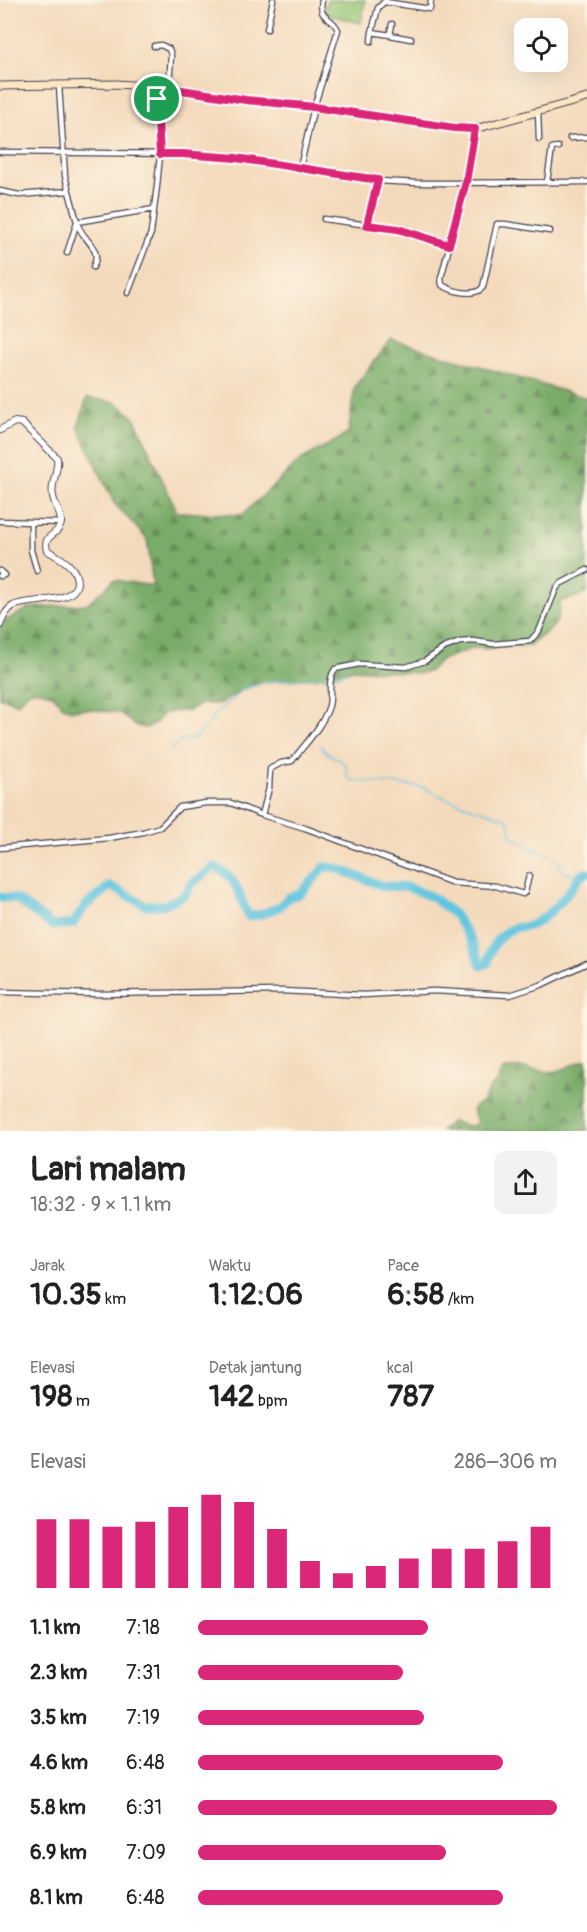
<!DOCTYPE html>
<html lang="id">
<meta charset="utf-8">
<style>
:root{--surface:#fff;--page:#f2f2f2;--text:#222;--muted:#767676;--accent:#db2777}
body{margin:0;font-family:Pangolin,sans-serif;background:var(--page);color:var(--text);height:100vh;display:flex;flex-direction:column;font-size:22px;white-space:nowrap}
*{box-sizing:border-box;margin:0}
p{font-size:20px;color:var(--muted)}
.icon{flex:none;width:33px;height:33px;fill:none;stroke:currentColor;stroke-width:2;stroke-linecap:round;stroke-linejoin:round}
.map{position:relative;height:1131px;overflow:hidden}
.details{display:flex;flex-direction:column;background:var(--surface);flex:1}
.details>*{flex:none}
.buttons{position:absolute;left:514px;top:18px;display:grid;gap:12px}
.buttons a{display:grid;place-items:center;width:54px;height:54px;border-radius:12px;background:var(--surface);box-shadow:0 6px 24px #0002;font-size:30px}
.pin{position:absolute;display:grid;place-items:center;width:51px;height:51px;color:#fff;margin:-26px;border:3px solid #fff;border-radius:50%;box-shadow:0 2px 6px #0007}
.round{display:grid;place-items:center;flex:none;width:63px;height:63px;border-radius:12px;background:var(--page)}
.head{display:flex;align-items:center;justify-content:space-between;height:102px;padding:0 30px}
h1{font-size:33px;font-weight:700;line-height:45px}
.figures{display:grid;grid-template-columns:repeat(3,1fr);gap:9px;height:102px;padding:6px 30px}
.figures div{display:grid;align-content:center}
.figures b{font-size:30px;font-weight:700}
.figures small{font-size:16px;font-weight:400}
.figures p{font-size:16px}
.chart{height:168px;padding:12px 30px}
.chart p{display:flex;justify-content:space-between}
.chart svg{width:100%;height:108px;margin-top:6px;stroke:var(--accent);stroke-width:6}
ul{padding:0 30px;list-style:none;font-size:20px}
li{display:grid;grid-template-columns:96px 72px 1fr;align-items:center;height:45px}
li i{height:15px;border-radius:8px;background:var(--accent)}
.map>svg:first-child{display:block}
</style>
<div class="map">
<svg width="587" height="1131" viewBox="0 0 587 1131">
<defs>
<pattern id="forest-firs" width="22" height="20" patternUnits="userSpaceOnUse" patternTransform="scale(1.5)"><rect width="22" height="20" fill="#79ac67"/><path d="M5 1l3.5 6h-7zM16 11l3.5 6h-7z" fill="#638c56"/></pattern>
</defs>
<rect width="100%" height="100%" fill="#fcf5e5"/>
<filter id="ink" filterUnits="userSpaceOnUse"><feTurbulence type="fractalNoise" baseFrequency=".0167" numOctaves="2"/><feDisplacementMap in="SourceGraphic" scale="12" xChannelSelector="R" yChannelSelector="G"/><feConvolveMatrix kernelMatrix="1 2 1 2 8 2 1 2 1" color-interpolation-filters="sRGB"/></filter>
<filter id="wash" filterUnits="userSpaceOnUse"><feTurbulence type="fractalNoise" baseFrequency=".008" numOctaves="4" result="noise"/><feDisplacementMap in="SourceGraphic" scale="24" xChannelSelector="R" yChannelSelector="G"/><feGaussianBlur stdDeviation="1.35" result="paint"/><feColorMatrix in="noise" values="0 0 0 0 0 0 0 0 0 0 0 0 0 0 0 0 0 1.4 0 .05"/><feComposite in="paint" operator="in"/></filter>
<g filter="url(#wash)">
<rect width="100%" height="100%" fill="#f4dabc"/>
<!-- green -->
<path fill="#97c776" stroke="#5c7458" stroke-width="1.5" d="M327 0H365L361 23 324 13Z"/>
<!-- forest -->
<path fill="url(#forest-firs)" stroke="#4e6751" stroke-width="1.5" d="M391 340 587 398V592L585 594 560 602C559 632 549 627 530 646L510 645 487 649 474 648 441 660 428 672 418 673 352 669 337 675 315 678 265 682 244 689 219 704H201L189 710 165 713 153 725 145 728 134 725 120 713 87 709 71 710 63 706 52 694 35 690 28 692 17 704 5 698H0V626L3 622 29 608 87 604 114 580 153 586 147 539 114 503 78 427 87 398 115 402 134 417 177 512 242 515 302 459 348 434 355 386Z
M587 1060V1131H441L451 1121 469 1126 476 1125 477 1121 472 1110 476 1105 483 1102 490 1088 498 1082 501 1071C518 1063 532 1071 550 1072 563 1072 574 1062 587 1060Z"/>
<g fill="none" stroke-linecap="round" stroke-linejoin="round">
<!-- stream -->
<path stroke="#61c5df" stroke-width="1.5" d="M334 675 347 672
M321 746C328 757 339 757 347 766V777L351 780 422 787 447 799 508 819 512 837C520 841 527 846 534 849 552 855 555 854 564 872L579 877
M170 750 181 740 192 739 199 735 221 708 244 689 265 682 329 676"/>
<!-- river -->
<path stroke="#61c5df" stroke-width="9" d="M0 897 16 899 53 926 73 924 85 906 110 886 145 905H164L185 895 191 884 214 867C236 874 240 897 248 916L259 915 279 907 289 897 300 894 325 867 336 868 383 886 407 887 432 897 454 914 471 940 481 966 488 963C489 949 499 933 514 928 520 926 527 928 532 925 552 914 569 893 581 874L587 873"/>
</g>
</g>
<g filter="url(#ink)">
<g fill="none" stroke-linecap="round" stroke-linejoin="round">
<!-- minor casing -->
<g stroke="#423e4e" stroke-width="7">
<path id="minor" d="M386 0 378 8 372 32 390 35 392 24
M385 2 430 9 431 0
M267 29 273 0
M390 35 411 39
M371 41 372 32
M154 46 161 45 169 49 171 55 169 87
M59 86 65 176 77 222 67 253
M538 111 539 139
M475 129 466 182 441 278 442 285C452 291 475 298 483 287L497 224H505L550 231
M570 138 587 137
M0 152 182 154 222 156 378 181 418 183 587 182
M300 168 314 107 338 30C332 15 318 21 322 0
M547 182 552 148 558 147
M0 191 19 195 68 191
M324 219 398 229 449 245
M367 225 378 181
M93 267C104 247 80 239 77 222L154 209
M128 293 151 233 157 186 160 155 156 86
M0 521 61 523
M31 523V550L37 571
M0 571 4 575 0 576
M262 815 269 788 270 769 281 763 292 761C305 744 322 727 329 706 332 693 327 680 335 669L359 664 406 667 425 661 444 648 460 642 474 641 493 644 530 641 539 631 556 589 560 584 587 570
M0 848 109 838 143 832 160 827 180 807 206 803H231L262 815 305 828 453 883 496 886 523 894 525 892 529 876
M0 992 97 994 282 991 364 995 434 991 510 995 541 985 587 963"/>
</g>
<!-- tertiary casing -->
<g stroke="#423e4e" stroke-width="8">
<path id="tertiary" d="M0 430 15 422 22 423 57 458C59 471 50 483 53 496 54 505 62 514 61 523 59 536 42 534 47 550 54 555 64 559 70 566 74 570 77 577 77 583 74 605 29 598 13 606 6 610 3 618 0 625"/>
</g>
<!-- secondary casing -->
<g stroke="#423e4e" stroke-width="9">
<path id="secondary" d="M0 86 115 84 169 87 246 100 314 107 455 128 475 129 587 98"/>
</g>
<!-- minor -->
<use href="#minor" stroke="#fff" stroke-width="4.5"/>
<!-- tertiary -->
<use href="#tertiary" stroke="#fff" stroke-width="6"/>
<!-- secondary -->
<use href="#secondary" stroke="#fce6c4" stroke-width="7"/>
</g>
</g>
<g fill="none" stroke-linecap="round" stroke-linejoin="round" filter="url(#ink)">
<!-- route casing -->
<g stroke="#fff" stroke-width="12">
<path id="route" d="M156 86 246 100 314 107 455 128 475 129 466 182 449 245 398 229 367 225 378 180 236 158 182 154H160Z"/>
</g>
<!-- route -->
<use href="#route" stroke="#db2777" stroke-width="8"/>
</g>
</svg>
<div class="buttons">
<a><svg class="icon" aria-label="locate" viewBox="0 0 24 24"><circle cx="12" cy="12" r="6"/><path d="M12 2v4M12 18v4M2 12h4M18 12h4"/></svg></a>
</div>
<div class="pin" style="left:157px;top:99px;background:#1e9e55"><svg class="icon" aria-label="arrive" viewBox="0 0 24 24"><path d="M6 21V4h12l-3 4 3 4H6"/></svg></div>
</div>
<section class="details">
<div class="head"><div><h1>Lari malam</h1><p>18:32 · 9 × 1.1 km</p></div><a class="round"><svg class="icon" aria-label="share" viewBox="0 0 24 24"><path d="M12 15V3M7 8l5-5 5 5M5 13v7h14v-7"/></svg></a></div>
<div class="figures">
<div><p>Jarak</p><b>10.35<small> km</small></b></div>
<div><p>Waktu</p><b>1:12:06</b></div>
<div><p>Pace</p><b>6:58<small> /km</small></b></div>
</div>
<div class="figures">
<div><p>Elevasi</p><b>198<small> m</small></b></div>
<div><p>Detak jantung</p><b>142<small> bpm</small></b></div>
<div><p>kcal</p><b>787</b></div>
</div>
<div class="chart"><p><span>Elevasi</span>286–306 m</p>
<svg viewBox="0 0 160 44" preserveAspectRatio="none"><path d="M5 44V16M15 44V16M25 44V19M35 44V17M45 44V11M55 44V6M65 44V9M75 44V20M85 44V33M95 44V38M105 44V35M115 44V32M125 44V28M135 44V28M145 44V25M155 44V19"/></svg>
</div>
<ul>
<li><b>1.1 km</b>7:18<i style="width:64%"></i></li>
<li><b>2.3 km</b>7:31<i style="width:57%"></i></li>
<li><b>3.5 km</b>7:19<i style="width:63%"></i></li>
<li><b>4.6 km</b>6:48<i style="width:85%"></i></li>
<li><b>5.8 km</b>6:31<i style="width:100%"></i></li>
<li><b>6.9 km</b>7:09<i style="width:69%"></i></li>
<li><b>8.1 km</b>6:48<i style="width:85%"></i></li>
</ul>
</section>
